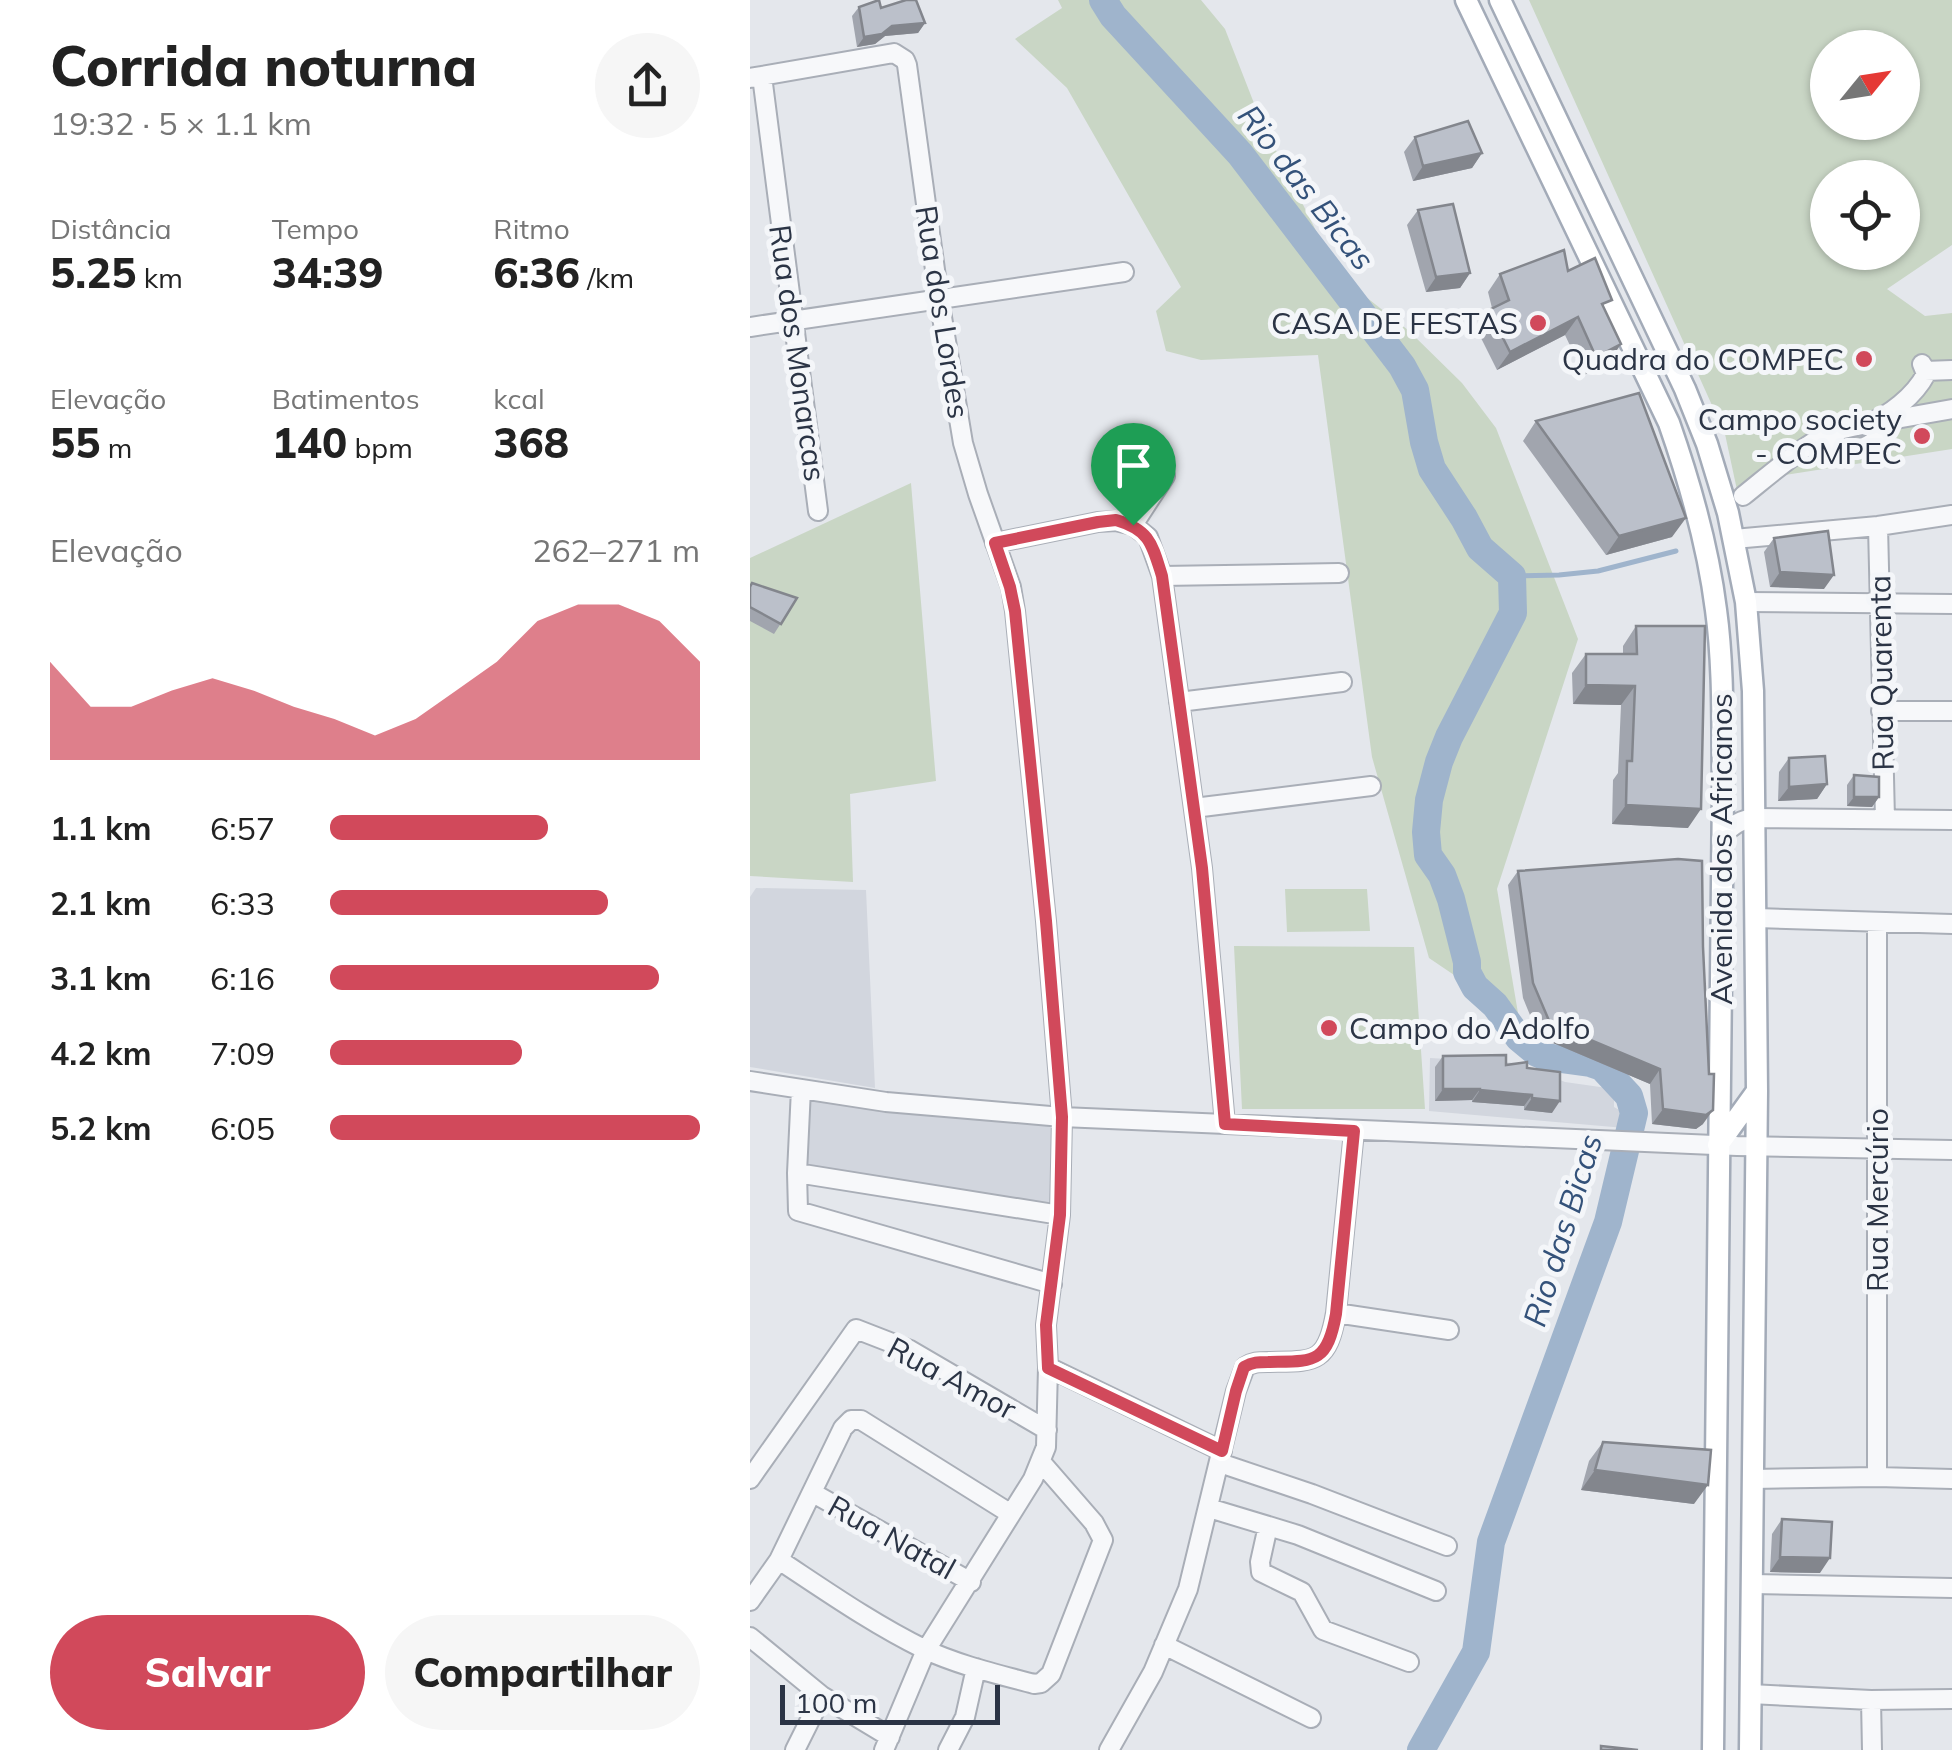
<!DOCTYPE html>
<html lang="pt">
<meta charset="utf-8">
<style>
:root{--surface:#fff;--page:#f6f6f6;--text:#222;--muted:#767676;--accent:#d1495b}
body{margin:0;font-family:Mulish,sans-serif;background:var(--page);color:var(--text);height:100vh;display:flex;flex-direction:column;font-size:38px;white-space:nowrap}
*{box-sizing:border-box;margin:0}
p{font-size:32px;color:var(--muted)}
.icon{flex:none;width:55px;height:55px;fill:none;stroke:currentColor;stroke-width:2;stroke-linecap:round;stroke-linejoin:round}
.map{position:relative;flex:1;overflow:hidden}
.side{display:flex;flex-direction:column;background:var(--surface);width:750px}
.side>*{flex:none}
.needle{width:65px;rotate:60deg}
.fabs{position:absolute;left:1060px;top:30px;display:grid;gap:20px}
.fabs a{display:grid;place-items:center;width:110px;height:110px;border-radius:50%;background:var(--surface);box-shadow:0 2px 8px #0004;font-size:50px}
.scale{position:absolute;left:30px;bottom:25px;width:220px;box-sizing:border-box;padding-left:10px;border:5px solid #2b3445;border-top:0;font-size:28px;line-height:35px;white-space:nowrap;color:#2b3445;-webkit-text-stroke:8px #f4f6f9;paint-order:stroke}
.pin{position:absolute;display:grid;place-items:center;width:85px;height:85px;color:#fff;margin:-102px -42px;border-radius:50% 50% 50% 0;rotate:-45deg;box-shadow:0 0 10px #0007}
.pin .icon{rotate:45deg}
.round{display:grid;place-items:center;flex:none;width:105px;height:105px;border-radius:52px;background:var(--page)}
.overview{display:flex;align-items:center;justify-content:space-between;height:170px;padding:0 50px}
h1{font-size:55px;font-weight:800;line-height:75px}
.metrics{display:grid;grid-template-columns:repeat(3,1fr);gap:15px;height:170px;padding:10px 50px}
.metrics div{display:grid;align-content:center}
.metrics b{font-size:42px;font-weight:800}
.metrics small{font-size:28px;font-weight:400}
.metrics p{font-size:28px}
.chart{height:280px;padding:20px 50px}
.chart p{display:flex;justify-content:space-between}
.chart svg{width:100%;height:180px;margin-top:10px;fill:var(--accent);opacity:.7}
.action{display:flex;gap:20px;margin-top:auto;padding:20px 50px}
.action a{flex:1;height:115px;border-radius:60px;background:var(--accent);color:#fff;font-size:40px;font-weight:800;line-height:115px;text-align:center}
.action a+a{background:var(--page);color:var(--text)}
ul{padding:0 50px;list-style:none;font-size:32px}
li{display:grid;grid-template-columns:160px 120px 1fr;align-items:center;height:75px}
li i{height:25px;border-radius:12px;background:var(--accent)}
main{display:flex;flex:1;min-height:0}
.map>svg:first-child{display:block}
</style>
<main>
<section class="side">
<div class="overview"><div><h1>Corrida noturna</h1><p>19:32 · 5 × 1.1 km</p></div><a class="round"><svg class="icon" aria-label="share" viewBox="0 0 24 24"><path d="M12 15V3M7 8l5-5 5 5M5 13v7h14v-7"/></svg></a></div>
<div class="metrics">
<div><p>Distância</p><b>5.25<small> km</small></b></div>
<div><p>Tempo</p><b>34:39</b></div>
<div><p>Ritmo</p><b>6:36<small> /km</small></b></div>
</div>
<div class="metrics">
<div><p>Elevação</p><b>55<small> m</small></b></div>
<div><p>Batimentos</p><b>140<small> bpm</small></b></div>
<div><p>kcal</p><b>368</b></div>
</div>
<div class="chart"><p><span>Elevação</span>262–271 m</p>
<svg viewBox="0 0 160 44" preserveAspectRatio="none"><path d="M0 44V20L10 31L20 31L30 27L40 24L50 27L60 31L70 34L80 38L90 34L100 27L110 20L120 10L130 6L140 6L150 10L160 20V44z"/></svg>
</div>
<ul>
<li><b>1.1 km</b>6:57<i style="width:59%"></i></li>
<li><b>2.1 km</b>6:33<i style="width:75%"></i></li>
<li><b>3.1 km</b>6:16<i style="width:89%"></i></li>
<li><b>4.2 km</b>7:09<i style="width:52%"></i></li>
<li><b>5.2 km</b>6:05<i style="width:100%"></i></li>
</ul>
<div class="action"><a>Salvar</a><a>Compartilhar</a></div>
</section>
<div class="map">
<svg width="1202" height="1750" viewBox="0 0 1202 1750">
<rect width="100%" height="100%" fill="#e4e7ec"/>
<!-- built -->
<path fill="#d2d6de" d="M6 888 116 890 125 1088 0 1067V897Z
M680 1058 767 1063 815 1082 857 1088 864 1094V1107L873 1112 875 1128 679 1111Z
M51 1089 312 1117 310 1215 47 1173Z"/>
<!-- green -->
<path fill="#c9d6c5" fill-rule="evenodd" d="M308 0H451L475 29 509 116 588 275 658 330 712 383 746 428 828 639 747 889 769 1019 679 958 622 757 568 355 451 360 416 351 406 311 431 287 317 88 265 39 312 8Z
M779 0H1202V245L1137 289 1175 316 1202 313V449L1035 475 990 504 975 434ZM1078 48H1152V122H1078ZM1078 178H1152V252H1078Z
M161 483 186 781 100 794 103 882 0 876V558Z
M535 889H617L620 931 537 932Z
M484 946 664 947 675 1109H492Z"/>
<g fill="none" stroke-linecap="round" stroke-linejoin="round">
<!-- stream -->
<path stroke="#9fb4cc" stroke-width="5" d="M762 576 809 575 848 571 926 551"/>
<!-- river -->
<path stroke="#9fb4cc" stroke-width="28" d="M353 0 363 16 490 154 652 366 665 390 674 442 682 469 714 518 730 548 762 576 763 613 699 737 689 762 679 800 676 832 678 855 692 875 701 899 717 962V972L725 987 745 1005 769 1038 787 1053 796 1057 840 1063 852 1067 879 1096 884 1113 858 1222 741 1542 726 1652 671 1750"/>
<!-- minor casing -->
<g stroke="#a9aeb7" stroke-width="22">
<path id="minor" d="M12 76 68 511
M0 78 144 53 155 60 157 65 189 299 213 443 228 494 261 587 265 611 296 921 312 1117 310 1215 296 1325 298 1367 296 1447 283 1479 176 1650 134 1750
M0 327 374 272
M1175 371 1202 370
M1129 422 1202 409
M1072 436C1094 457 1128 453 1135 421
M993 496C1018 476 1043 454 1070 438 1084 429 1100 428 1116 424 1139 417 1165 395 1176 374L1172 364
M383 525 415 476
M1128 526 1135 819
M984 539 1128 526 1202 515
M245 543 348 522 366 521 383 525 398 537 412 576 452 868 475 1124
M412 576 589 573
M996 602 1202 604
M429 702 592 682
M1131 711H1202
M444 808 621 786
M973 835C983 825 991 819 1006 818L1202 820
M1006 918 1202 924
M1127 922V1477
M0 1081 136 1102 312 1117 987 1146 1202 1150
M51 1089 47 1173 48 1211 302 1284
M47 1173 310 1215
M586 1313 699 1330
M298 1367 472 1451
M470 1463 562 1494 697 1546
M0 1479 106 1329 160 1350 297 1430
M1003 1479 1127 1477 1202 1479
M63 1493 221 1582
M459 1508 548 1535 686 1591
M518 1526 510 1562 511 1572 552 1592 573 1630 659 1662
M29 1560C76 1591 123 1624 174 1649 208 1665 247 1674 284 1684L291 1683 301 1674 353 1540 344 1523 291 1462
M1002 1584 1202 1588
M0 1601 29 1560 93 1428 101 1420H111L261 1514
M0 1637 72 1696 140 1737
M414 1645 561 1718
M1000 1694 1121 1700 1202 1699
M1121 1700 1122 1750
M45 1750 72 1696
M198 1750 215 1717 226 1668
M359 1750 403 1672 438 1589 486 1391 495 1367C503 1362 508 1362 518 1362 564 1361 577 1365 586 1313L604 1131"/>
</g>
<!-- major casing -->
<g stroke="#a3abb8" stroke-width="25">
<path id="major" d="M716 0 919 423C940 483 958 546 966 610 974 669 972 729 973 788L963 1750
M750 0 935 389 957 444 978 513 996 602 1003 691 1007 1091 1000 1750
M968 1145 1007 1091"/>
</g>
<!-- minor -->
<use href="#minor" stroke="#f7f8fa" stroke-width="18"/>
<!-- major -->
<use href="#major" stroke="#fff" stroke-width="20"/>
</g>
<!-- wall -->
<path fill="#a1a5ae" d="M109 7 131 8 175 23 168 33 135 36 125 44 107 47 102 16Z
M665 137 732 153 722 168 663 181 654 152Z
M668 210 720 273 710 288 676 292 657 225Z
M818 271 855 309 859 362 834 375 815 335 747 370 726 328 739 310 742 308 738 292 750 274Z
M786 421 922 537 856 555 773 441Z
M1024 538 1074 589 1020 587 1014 552Z
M0 586 47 598 24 634 0 621Z
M886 626 938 828 862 824 863 780 868 773 871 705 823 704 822 673 836 654H873V646Z
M1039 758 1077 784 1067 799 1028 801 1029 772Z
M1104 775 1129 797 1122 807 1097 806V785Z
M768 871 953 1124 946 1129 902 1124 900 1084 789 1037 773 998 758 885Z
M693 1056 777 1068 802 1113 774 1110V1106L722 1102V1100L685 1101V1067Z
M853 1442 944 1504 831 1490 839 1461Z
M1032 1519 1070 1573 1020 1572 1022 1534Z"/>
<!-- shaded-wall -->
<path fill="#83868d" d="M175 23 168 33 135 36 125 44 107 47 114 37 142 26Z
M732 153 722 168 663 181 673 166Z
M720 273 710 288 676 292 686 277Z
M828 317 815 335 747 370 760 352Z
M871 344 859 362 834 375 846 357Z
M936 518 922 537 856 555 869 536Z
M1030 572 1084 575 1074 589 1020 587Z
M836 685 885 686 871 705 823 704Z
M1077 784 1067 799 1028 801 1039 787Z
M1104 797H1129L1122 807 1097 806Z
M876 805 951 809 938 828 862 824Z
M800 1023 910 1069 900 1084 789 1037Z
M693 1089H730L722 1100 685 1101Z
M730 1090 782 1095 774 1106 722 1102Z
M782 1098 810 1101 802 1113 774 1110Z
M913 1109 963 1110 953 1124 946 1129 902 1124Z
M845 1470 958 1485 944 1504 831 1490Z
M1030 1557 1080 1558 1070 1573 1020 1572Z"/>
<!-- building -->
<path fill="#bbc0ca" stroke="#83868d" stroke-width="2.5" d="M129 0 131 8 156 0H166L175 23 142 26 132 34 114 37 109 7Z
M718 121 732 153 673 166 665 137Z
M703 204 720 273 686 277 668 210Z
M814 250 818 271 845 258 862 300 852 304 871 344 846 357 828 317 760 352 739 310 759 300 750 274Z
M889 393 936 518 869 536 786 421Z
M1078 531 1084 575 1030 572 1024 538Z
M2 583 47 598 31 624 0 607V587Z
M886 626H955L951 809 876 805 877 761H882L885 686 836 685V654H887Z
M1075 756 1077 784 1039 787V758Z
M1104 775 1129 777V797H1104Z
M928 859 952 861 953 947 959 1074H964L963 1110 956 1115 913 1109 910 1069 800 1023 783 983 768 871Z
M756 1055V1065L777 1062V1068L810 1072V1101L782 1098V1095L730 1090V1089H693V1056Z
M853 1442 961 1450 958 1485 845 1470Z
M1032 1519 1082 1522 1080 1558 1030 1557Z
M851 1746 888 1750H851Z"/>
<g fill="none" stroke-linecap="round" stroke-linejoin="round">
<!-- route casing -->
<g stroke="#fff" stroke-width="20">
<path id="route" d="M366 520C400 530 402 544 412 576L452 868 475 1124 604 1131 586 1314C577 1365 563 1361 518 1362 508 1362 503 1362 494 1367L486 1391 472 1451 298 1368 296 1325 310 1215 312 1117 296 921 265 611 260 587 245 543 348 522Z"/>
</g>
<!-- route -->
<use href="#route" stroke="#d1495b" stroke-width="12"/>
</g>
<!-- markers -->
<g fill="#d1495b" stroke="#f4f6f9" stroke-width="4">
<circle cx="788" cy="323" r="10"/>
<circle cx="1114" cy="359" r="10"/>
<circle cx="1172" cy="436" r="10"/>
<circle cx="579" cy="1028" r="10"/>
</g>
<g text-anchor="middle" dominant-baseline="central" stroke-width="10" stroke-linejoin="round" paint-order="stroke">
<!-- street labels -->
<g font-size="30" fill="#2b3445" stroke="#f4f6f9">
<text transform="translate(193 312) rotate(81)">Rua dos Lordes</text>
<text transform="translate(48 353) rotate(82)">Rua dos Monarcas</text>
<text transform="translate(1131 673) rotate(-91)">Rua Quarenta</text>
<text transform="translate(971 849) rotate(-90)">Avenida dos Africanos</text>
<text transform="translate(1127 1200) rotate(-90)">Rua Mercúrio</text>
<text transform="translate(202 1378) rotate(28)">Rua Amor</text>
<text transform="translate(142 1537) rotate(29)">Rua Natal</text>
</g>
<!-- poi labels -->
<g font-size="30" fill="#2b3445" stroke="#f4f6f9" text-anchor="end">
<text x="768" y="323">CASA DE FESTAS</text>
<text x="1094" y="359">Quadra do COMPEC</text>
<text x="1152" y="419">Campo society<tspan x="1152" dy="34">- COMPEC</tspan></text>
<text x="599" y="1028" text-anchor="start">Campo do Adolfo</text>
</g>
<!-- water labels -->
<g font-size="32" font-style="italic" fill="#34527a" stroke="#f4f6f9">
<text transform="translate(557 187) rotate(52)">Rio das Bicas</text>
<text transform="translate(812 1230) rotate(-73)">Rio das Bicas</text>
</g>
</g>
</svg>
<div class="fabs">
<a><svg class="needle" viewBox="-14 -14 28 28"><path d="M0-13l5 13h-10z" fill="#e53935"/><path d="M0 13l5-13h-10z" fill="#767676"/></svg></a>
<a><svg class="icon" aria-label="locate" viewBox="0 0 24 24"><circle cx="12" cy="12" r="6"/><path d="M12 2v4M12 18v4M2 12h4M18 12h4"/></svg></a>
</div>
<div class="scale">100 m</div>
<div class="pin" style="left:383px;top:525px;background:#1e9e55"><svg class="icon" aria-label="arrive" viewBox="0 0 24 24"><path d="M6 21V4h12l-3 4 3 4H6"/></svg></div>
</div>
</main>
